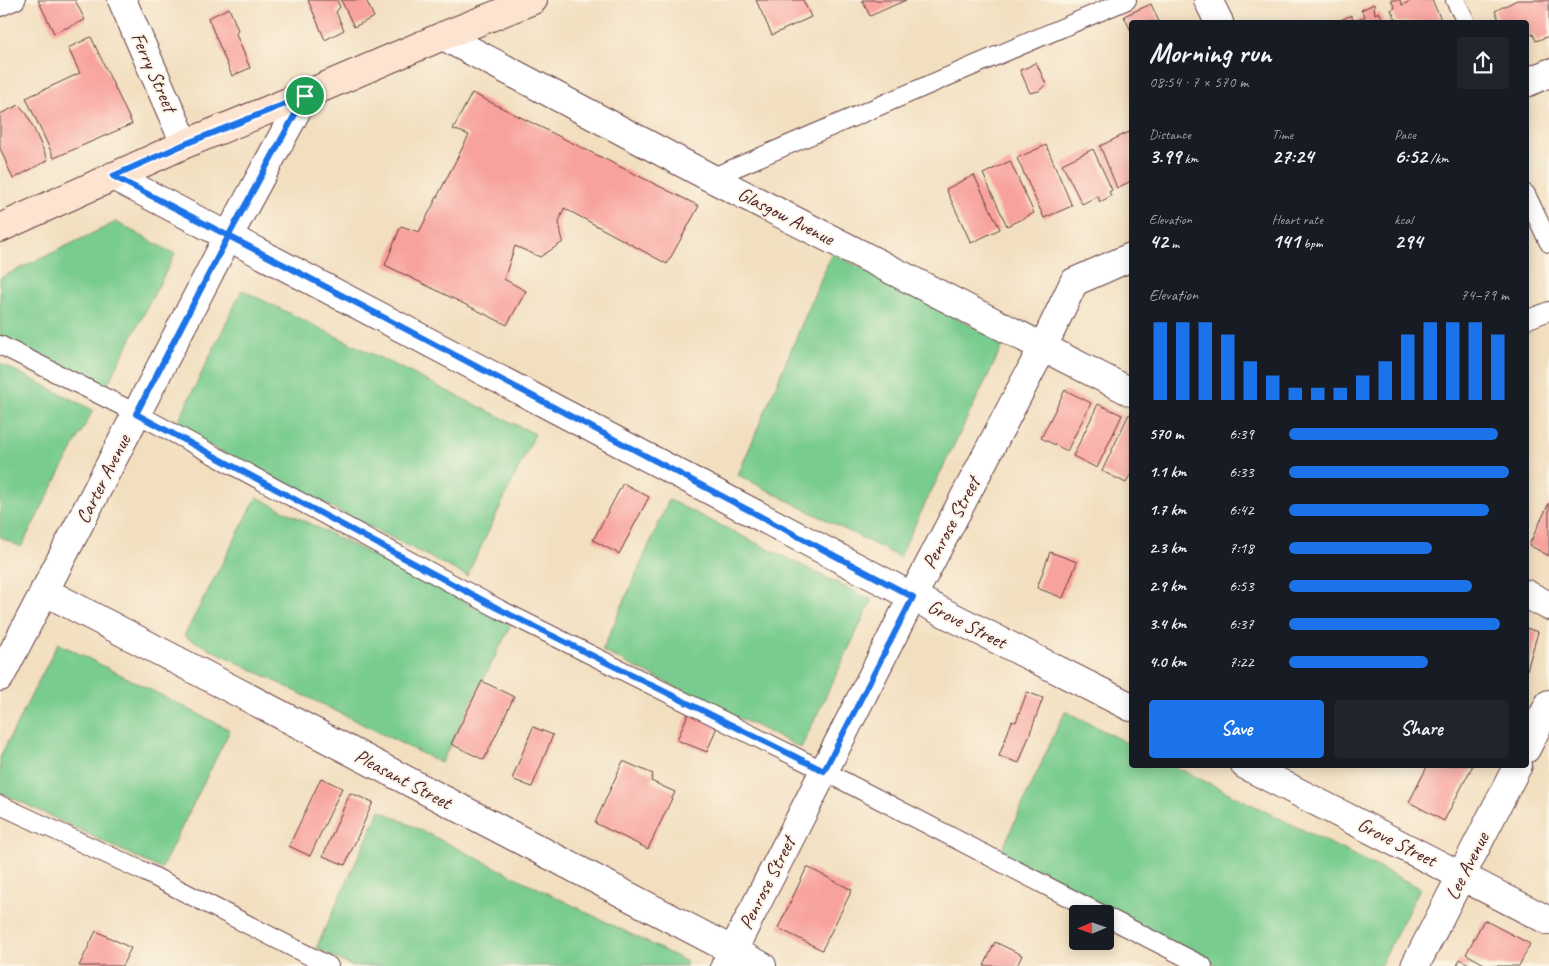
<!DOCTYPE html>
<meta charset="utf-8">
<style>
:root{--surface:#171b24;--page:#20242c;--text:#f1f3f6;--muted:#9ea1a6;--accent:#1a73e8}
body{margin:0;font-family:Caveat,sans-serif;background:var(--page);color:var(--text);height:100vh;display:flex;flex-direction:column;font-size:19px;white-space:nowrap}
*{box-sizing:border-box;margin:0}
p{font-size:16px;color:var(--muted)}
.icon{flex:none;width:28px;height:28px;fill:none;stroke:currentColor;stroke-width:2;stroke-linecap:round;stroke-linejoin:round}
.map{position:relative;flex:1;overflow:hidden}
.side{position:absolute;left:1129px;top:20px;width:400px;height:748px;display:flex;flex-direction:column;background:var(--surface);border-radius:5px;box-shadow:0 2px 12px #0003}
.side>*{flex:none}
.needle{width:32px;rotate:268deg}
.controls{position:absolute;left:1069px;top:905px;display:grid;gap:10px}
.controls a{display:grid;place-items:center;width:45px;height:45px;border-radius:5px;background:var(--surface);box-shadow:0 2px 12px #0003;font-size:25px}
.pin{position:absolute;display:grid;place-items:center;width:42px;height:42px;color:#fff;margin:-21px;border:2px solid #fff;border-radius:50%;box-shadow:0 1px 5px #0007}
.round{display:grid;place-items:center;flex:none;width:52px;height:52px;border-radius:5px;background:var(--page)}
.overview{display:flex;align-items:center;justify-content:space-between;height:85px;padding:0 20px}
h1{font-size:28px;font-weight:700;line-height:38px}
.figures{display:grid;grid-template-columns:repeat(3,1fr);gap:8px;height:85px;padding:5px 20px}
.figures div{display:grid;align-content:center}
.figures b{font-size:21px;font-weight:700}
.figures small{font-size:14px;font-weight:400}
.figures p{font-size:14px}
.chart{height:140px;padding:10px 20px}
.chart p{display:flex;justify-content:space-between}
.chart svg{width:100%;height:90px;margin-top:5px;stroke:var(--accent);stroke-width:6}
.primary-button{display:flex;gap:10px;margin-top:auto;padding:10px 20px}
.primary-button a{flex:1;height:58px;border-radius:5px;background:var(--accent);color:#fff;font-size:20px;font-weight:700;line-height:58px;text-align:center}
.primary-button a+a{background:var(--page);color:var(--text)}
ul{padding:0 20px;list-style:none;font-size:16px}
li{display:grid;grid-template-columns:80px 60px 1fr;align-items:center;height:38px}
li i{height:12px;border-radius:6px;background:var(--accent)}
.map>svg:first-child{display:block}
</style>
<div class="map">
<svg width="1549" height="966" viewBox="0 0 1549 966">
<rect width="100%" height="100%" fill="#fcf5e5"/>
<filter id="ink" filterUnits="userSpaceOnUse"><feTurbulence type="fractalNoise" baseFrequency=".02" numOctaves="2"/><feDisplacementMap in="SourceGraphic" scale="10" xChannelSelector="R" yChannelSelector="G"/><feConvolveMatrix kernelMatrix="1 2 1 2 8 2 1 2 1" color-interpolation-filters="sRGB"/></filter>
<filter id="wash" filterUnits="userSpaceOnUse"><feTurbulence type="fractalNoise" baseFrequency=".0096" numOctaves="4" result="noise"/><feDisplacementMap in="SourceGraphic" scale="20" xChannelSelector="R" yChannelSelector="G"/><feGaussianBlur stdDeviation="1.12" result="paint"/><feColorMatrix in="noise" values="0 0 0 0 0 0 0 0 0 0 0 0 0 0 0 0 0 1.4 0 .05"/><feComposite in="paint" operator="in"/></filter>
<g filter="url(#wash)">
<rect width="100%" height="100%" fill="#f2dfc0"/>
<!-- green -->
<path fill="#79cc8f" stroke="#62765d" d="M116 222 175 254 104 391 0 340V278Z
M832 253 1004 343 899 557 738 475Z
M242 290 535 434 467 576 175 428Z
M0 363 93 410 21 547 0 537Z
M257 497 511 625 441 763 184 636Z
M669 500 872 600 801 748 602 651Z
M58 643 230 730 161 869 0 792V757Z
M1065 711 1131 745V765H1172L1420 888 1380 966H1219L1000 854Z
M380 810 687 962 685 966H351L316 948Z"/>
<g id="blocks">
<!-- building -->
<path fill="#f8a29d" d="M38 0H75L85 20 54 33Z
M308 0H337L340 7 336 12 344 30 325 40Z
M341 0H366L374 17 354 27Z
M756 0H803L811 17 772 35Z
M862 0H906L870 16Z
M1391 0H1400L1402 5 1413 0H1432L1442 22H1397L1391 10 1395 8Z
M1517 0H1549V36L1536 41 1533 34 1526 37V22H1500L1495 11Z
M1151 4 1159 22H1131V31L1124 16Z
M1374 4 1375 14 1379 12 1384 22H1339V21L1351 15 1354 22 1365 17 1361 10Z
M229 8 238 30 236 34 250 68 232 76 208 18Z
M91 37 132 124 54 158 26 98 80 73 68 48Z
M1036 62 1046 84 1039 91 1030 93 1020 70 1028 67Z
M472 93 699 206 667 264 564 208 559 222 563 242 540 257 515 246 504 279 526 291 507 325 385 265 401 226 419 232 469 135 453 129Z
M19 105 27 114 48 160 13 179 0 148V114Z
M1129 132 1131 137V181L1117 188 1100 146Z
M1046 145 1072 206 1044 218 1017 158Z
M1093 149 1112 190 1109 192 1111 196 1100 202 1098 196 1082 204 1062 164Z
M1010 161 1034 213 1007 226 983 174Z
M974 175 1000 229 971 243 946 189Z
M1065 390 1091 403 1067 451 1041 438Z
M1098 404 1122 415 1097 468 1073 456Z
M1129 414 1131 415V473L1126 483 1102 471Z
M623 483 649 497 619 554 593 540Z
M1549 503V556L1529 545Z
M1050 552 1077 562 1063 598 1037 588Z
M1526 628 1538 632 1527 670H1526Z
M482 681 514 697 484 760 451 744Z
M1027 692 1043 698 1019 763 999 756 1012 721 1016 722Z
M689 712 718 724 707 752 677 740Z
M533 727 553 735 532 787 512 779Z
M623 761 653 774 651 781 675 792 648 849 595 823Z
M1428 765H1473L1444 821 1409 802Z
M321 778 342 788 310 856 289 846Z
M350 793 373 802 345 865 323 856Z
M807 867 852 890 822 950 778 928Z
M1484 920 1530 944 1519 966H1488L1466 954Z
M96 931 131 948 122 966H79Z
M995 942 1022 955 1017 966H984Z
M1460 959 1473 966H1457Z"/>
</g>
</g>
<g filter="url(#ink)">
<use href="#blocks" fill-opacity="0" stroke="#633c41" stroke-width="1"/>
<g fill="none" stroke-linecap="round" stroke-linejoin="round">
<!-- service casing -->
<g stroke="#633c41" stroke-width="20">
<path id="service" d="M1455 0 1466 22
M0 7 16 0
M711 178 1127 0
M1526 194 1549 243
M1526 320 1549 311
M0 345 136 413 499 609 824 771 1101 914
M0 805 145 872 329 966
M1105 916 1203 966"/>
</g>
<!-- minor casing -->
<g stroke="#633c41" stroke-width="30">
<path id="minor" d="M122 0 185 144
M1208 0 1219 22
M443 36 711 178 1131 392
M1526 83 1549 73
M113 176 913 597 1131 707
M44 591 762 966
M1526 594 1549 606
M0 677 229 235 305 95
M1526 749 1549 704
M1245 765 1549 921
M725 966 918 586 1043 347 1074 282 1131 257
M1415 966 1518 765"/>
</g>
<!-- secondary casing -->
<g stroke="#633c41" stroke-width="30">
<path id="secondary" d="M0 228 185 144 305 95 443 36 533 0"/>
</g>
<!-- service -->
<use href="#service" stroke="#fff" stroke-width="18"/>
<!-- minor -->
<use href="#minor" stroke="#fff" stroke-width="28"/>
<!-- secondary -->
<use href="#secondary" stroke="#fde4d0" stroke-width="28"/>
</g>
</g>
<g fill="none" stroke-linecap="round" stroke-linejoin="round" filter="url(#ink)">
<!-- route casing -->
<g stroke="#fff" stroke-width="10">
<path id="route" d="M305 96 229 235 136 414 499 609 824 771 913 597 294 270 113 176 185 144 305 96"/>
</g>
<!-- route -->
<use href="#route" stroke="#1a73e8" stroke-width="6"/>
</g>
<g text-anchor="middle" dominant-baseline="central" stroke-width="4" stroke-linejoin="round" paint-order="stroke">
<!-- street labels -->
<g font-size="20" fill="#4a1f2b" stroke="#fcf5e5">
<text transform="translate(154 72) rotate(66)">Ferry Street</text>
<text transform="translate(786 216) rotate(27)">Glasgow Avenue</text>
<text transform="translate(103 479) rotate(-63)">Carter Avenue</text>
<text transform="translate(951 523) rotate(-62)">Penrose Street</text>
<text transform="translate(967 624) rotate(27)">Grove Street</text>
<text transform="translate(403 779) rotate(28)">Pleasant Street</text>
<text transform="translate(1397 842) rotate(27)">Grove Street</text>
<text transform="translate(1467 866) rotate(-63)">Lee Avenue</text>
<text transform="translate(767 883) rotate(-63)">Penrose Street</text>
</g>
</g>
</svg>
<div class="controls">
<a><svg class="needle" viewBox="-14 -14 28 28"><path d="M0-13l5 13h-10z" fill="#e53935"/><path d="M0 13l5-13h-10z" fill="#9ea1a6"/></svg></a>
</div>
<div class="pin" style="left:305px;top:96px;background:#1e9e55"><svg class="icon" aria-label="arrive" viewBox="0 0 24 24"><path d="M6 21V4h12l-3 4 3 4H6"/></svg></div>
<section class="side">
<div class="overview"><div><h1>Morning run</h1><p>08:54 · 7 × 570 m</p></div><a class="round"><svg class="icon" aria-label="share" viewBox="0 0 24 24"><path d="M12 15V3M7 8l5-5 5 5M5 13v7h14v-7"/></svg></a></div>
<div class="figures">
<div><p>Distance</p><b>3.99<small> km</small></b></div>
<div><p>Time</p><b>27:24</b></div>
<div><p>Pace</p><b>6:52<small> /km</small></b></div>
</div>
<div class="figures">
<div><p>Elevation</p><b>42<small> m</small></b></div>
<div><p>Heart rate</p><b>141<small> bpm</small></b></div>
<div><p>kcal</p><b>294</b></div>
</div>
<div class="chart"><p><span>Elevation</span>74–79 m</p>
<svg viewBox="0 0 160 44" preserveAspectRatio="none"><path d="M5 44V6M15 44V6M25 44V6M35 44V12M45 44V25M55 44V32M65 44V38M75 44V38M85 44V38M95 44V32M105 44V25M115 44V12M125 44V6M135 44V6M145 44V6M155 44V12"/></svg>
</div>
<ul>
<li><b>570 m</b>6:39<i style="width:95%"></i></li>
<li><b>1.1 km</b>6:33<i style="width:100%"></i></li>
<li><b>1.7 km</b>6:42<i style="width:91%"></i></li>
<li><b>2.3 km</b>7:18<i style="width:65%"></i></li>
<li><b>2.9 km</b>6:53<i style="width:83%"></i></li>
<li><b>3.4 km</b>6:37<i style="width:96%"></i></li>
<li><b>4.0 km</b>7:22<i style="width:63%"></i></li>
</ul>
<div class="primary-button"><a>Save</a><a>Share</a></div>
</section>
</div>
